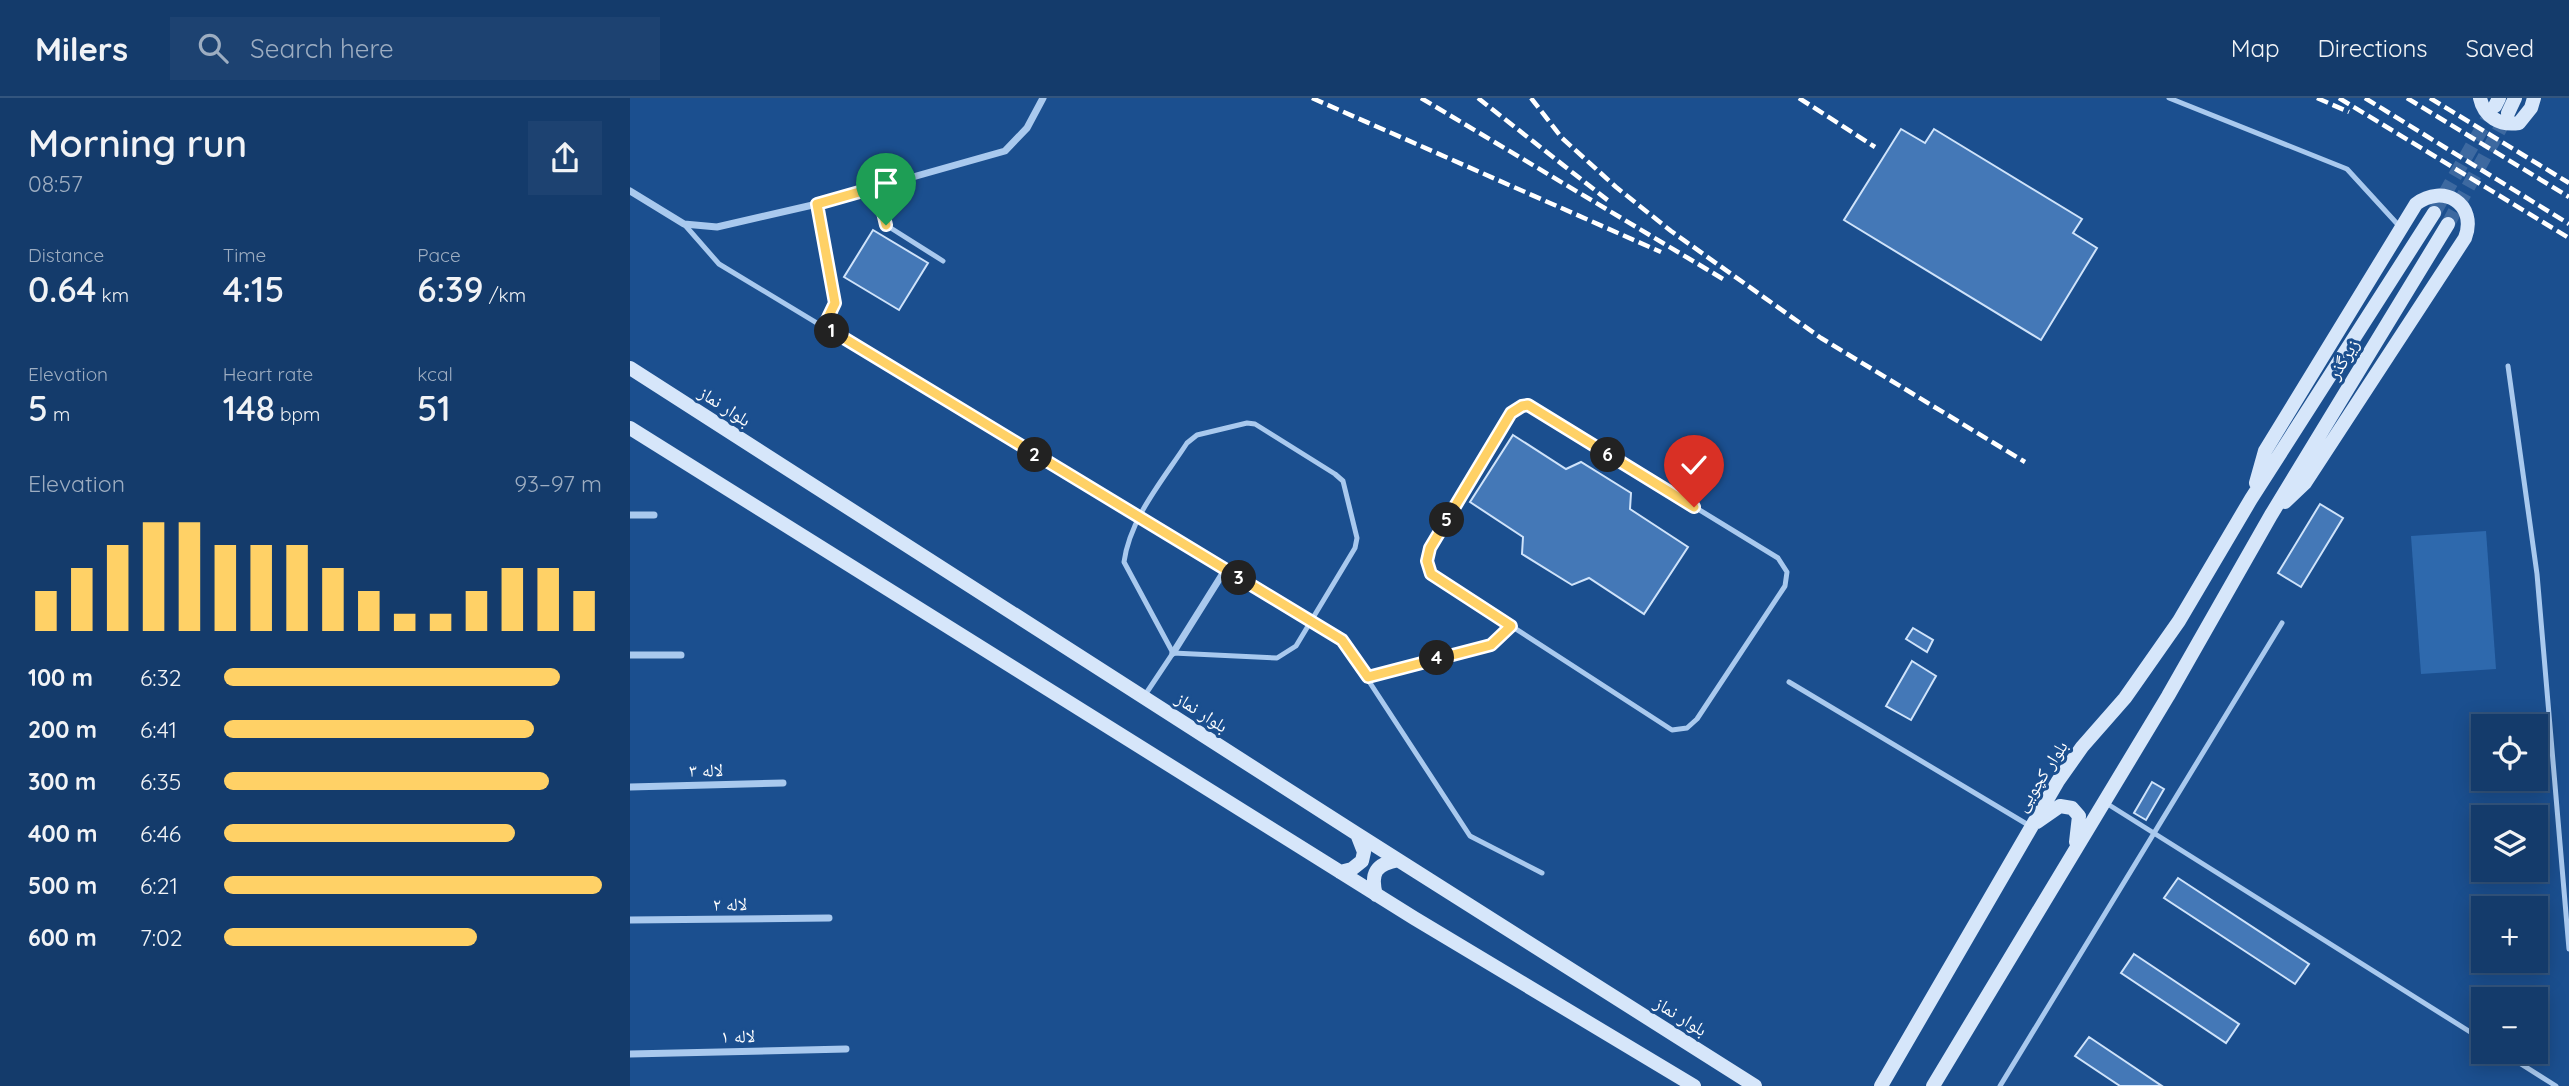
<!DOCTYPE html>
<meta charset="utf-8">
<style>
:root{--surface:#143b6b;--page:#1d4271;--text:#f1f3f6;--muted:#9dadc1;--line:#33557e;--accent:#ffd166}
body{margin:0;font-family:Quicksand,"Noto Naskh Arabic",sans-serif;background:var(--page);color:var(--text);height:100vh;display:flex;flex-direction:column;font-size:26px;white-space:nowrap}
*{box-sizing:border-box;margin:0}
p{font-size:23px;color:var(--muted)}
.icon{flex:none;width:38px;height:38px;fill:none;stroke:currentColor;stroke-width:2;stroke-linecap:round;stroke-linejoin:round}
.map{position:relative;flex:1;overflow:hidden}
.side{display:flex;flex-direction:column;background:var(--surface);width:630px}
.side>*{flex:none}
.controls{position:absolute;left:1841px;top:616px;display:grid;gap:14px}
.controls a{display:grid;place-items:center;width:77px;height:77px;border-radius:0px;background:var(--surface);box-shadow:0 4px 18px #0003,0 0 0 2px var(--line);font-size:35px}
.pin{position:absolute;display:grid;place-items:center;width:60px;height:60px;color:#fff;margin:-72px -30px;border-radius:50% 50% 50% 0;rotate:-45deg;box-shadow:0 0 7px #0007}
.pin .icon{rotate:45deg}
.km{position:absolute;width:35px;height:35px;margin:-18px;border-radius:50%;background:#222;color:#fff;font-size:19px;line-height:35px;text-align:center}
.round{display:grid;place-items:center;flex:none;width:74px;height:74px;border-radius:0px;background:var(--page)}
.summary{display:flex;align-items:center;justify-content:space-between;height:119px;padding:0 28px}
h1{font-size:38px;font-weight:600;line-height:52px}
.figures{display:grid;grid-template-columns:repeat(3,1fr);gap:10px;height:119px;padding:7px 28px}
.figures div{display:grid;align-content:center}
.figures b{font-size:35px;font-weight:600}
.figures small{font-size:19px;font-weight:400}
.figures p{font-size:19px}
.chart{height:196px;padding:14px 28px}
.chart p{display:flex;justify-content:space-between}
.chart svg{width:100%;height:126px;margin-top:7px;stroke:var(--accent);stroke-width:6}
ul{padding:0 28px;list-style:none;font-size:23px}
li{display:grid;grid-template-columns:112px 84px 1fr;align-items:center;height:52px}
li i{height:18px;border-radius:9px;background:var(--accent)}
header{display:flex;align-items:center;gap:42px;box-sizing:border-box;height:98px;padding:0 35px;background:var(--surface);border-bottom:2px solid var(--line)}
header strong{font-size:33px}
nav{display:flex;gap:38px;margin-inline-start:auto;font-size:24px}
.search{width:490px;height:63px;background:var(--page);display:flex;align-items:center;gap:18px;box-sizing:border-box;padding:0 24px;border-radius:0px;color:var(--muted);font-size:26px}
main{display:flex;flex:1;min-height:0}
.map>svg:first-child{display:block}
</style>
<header>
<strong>Milers</strong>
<div class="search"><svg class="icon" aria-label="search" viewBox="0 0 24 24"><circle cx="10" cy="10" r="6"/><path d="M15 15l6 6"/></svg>Search here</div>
<nav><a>Map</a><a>Directions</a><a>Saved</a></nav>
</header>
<main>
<section class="side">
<div class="summary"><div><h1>Morning run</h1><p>08:57</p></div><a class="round"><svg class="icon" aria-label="share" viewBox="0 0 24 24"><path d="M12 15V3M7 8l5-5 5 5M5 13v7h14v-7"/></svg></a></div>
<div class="figures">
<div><p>Distance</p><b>0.64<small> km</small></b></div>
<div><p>Time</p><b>4:15</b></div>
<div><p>Pace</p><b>6:39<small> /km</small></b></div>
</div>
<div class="figures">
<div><p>Elevation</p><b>5<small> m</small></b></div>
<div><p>Heart rate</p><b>148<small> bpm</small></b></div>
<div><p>kcal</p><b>51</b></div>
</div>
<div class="chart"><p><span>Elevation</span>93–97 m</p>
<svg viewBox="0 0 160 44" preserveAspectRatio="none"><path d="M5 44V30M15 44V22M25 44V14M35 44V6M45 44V6M55 44V14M65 44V14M75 44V14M85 44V22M95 44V30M105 44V38M115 44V38M125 44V30M135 44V22M145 44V22M155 44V30"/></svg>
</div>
<ul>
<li><b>100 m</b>6:32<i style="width:89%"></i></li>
<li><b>200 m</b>6:41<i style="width:82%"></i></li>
<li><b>300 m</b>6:35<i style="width:86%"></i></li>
<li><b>400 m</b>6:46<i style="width:77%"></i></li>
<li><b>500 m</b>6:21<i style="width:100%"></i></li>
<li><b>600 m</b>7:02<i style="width:67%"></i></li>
</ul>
</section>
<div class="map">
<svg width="1939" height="988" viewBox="0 0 1939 988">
<rect width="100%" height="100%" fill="#1b4f8f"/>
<!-- green -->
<path fill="#2e69ad" d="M1856 433 1866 571 1791 576 1781 438Z"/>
<!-- building -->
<path fill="#4478b7" stroke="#cfe3fa" stroke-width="2" d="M1271 31 1295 45 1304 31 1452 121 1443 135 1467 150 1411 242 1214 122Z
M243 132 298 165 269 212 214 179Z
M883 337 936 371 951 364 1001 395 1000 411 1058 449 1014 516 959 480 942 487 892 456 893 439 840 404Z
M1690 406 1713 420 1671 489 1648 475Z
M1283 530 1303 542 1297 554 1276 541Z
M1282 563 1306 578 1281 622 1256 608Z
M1522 684 1534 691 1516 722 1504 715Z
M1548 780 1679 866 1665 886 1534 800Z
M1504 856 1609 926 1596 945 1491 875Z
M1459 939 1532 988H1490L1445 958Z"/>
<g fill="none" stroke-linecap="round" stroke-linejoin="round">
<!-- secondary-tunnel -->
<path stroke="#3d69a0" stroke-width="14" stroke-dasharray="14 7" stroke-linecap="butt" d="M1804 115 1864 9
M1818 126 1878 16"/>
<!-- lane -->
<path stroke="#a9c9ee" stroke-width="5" d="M1539 0 1717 71 1771 130
M247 89 256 127 313 163
M187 106 205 205 194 228
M54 126 89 166 712 542 840 738 912 775
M1878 268 1907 476 1939 851
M898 307 1148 460 1157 474 1155 488 1067 621 1057 630 1042 632 801 476 797 463 800 450 881 315 892 308Z
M617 325 625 326 705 376 713 383 727 440 725 450 666 548 647 560 543 555 494 464C500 420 533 382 557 345L567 337Z
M738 579 861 547 881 528
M1159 584 1400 728
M515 597 543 555
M1476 705 1853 942
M1872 954 1926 988
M1370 988 1652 525"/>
<!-- street -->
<path stroke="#a9c9ee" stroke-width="7" d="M0 93 54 126 87 129 187 106 375 53 397 30 413 0
M0 417H24
M543 555 595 472
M0 557H51
M0 689 153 685
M0 822 199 820
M0 956 216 951"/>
<!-- secondary -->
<path stroke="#d6e6fa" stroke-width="14" d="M1850 0C1854 19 1870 28 1889 25L1901 10 1904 0
M1865 8 1869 0
M1878 15 1885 0
M0 270 727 736 1125 988
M0 330 784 820 1064 988
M1626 385 1635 353 1786 106C1813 85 1848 106 1835 140L1675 385 1655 404
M1407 724 1430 708 1442 710 1449 718 1446 744
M710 774 722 771 732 763 734 754 727 736
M746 797C740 775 746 766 768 762
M1251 988 1428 683 1452 649 1495 600 1549 523 1621 401 1804 115
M1303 988 1538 598 1641 417 1818 126"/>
<!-- rail -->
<path stroke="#fff" stroke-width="4.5" stroke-dasharray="12 5" stroke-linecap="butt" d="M682 0 1031 154
M791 0 1093 181
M848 0 980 104
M901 0 932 40 986 89 1041 133 1191 240 1395 364
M1169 0 1245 49
M1687 0 1719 14
M1709 0 1939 140
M1735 0 1939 126
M1777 0 1939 99
M1800 0 1939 85"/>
</g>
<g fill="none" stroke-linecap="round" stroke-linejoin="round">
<!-- route casing -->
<g stroke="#fff" stroke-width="14">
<path id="route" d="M256 127 247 89 187 106 205 205 194 228 712 542 738 579 861 547 881 528 801 476 797 463 800 450 881 315 892 308 898 307 1064 409"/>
</g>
<!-- route -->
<use href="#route" stroke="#ffd166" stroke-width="9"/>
</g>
<g text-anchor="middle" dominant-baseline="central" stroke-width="6" stroke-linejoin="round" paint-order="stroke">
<!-- street labels -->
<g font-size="18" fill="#fff" stroke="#1b4f8f">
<text transform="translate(1713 261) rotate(-59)">زیرگذر</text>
<text transform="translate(95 308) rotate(33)">بلوار نماز</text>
<text transform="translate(572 614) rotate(33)">بلوار نماز</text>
<text transform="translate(76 672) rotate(-1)">لاله ۳</text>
<text transform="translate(1411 678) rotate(-57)">بلوار کچویی</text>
<text transform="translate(100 806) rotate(-1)">لاله ۲</text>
<text transform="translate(1051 918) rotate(32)">بلوار نماز</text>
<text transform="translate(108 938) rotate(-1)">لاله ۱</text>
</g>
</g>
</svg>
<div class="controls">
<a><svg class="icon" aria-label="locate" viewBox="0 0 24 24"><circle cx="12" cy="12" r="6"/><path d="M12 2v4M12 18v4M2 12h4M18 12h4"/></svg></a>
<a><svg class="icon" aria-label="layers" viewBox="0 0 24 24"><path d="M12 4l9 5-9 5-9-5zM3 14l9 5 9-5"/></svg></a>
<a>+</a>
<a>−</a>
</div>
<div class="pin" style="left:256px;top:127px;background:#1e9e55"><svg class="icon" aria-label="arrive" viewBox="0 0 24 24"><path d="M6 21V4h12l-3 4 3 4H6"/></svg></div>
<div class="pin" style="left:1064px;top:409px;background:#d93025"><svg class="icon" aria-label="check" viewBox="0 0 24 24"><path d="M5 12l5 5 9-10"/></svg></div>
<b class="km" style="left:202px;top:233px">1</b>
<b class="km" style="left:405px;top:357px">2</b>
<b class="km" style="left:609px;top:480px">3</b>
<b class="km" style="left:807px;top:560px">4</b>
<b class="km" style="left:817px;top:422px">5</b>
<b class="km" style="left:978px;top:357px">6</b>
</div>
</main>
